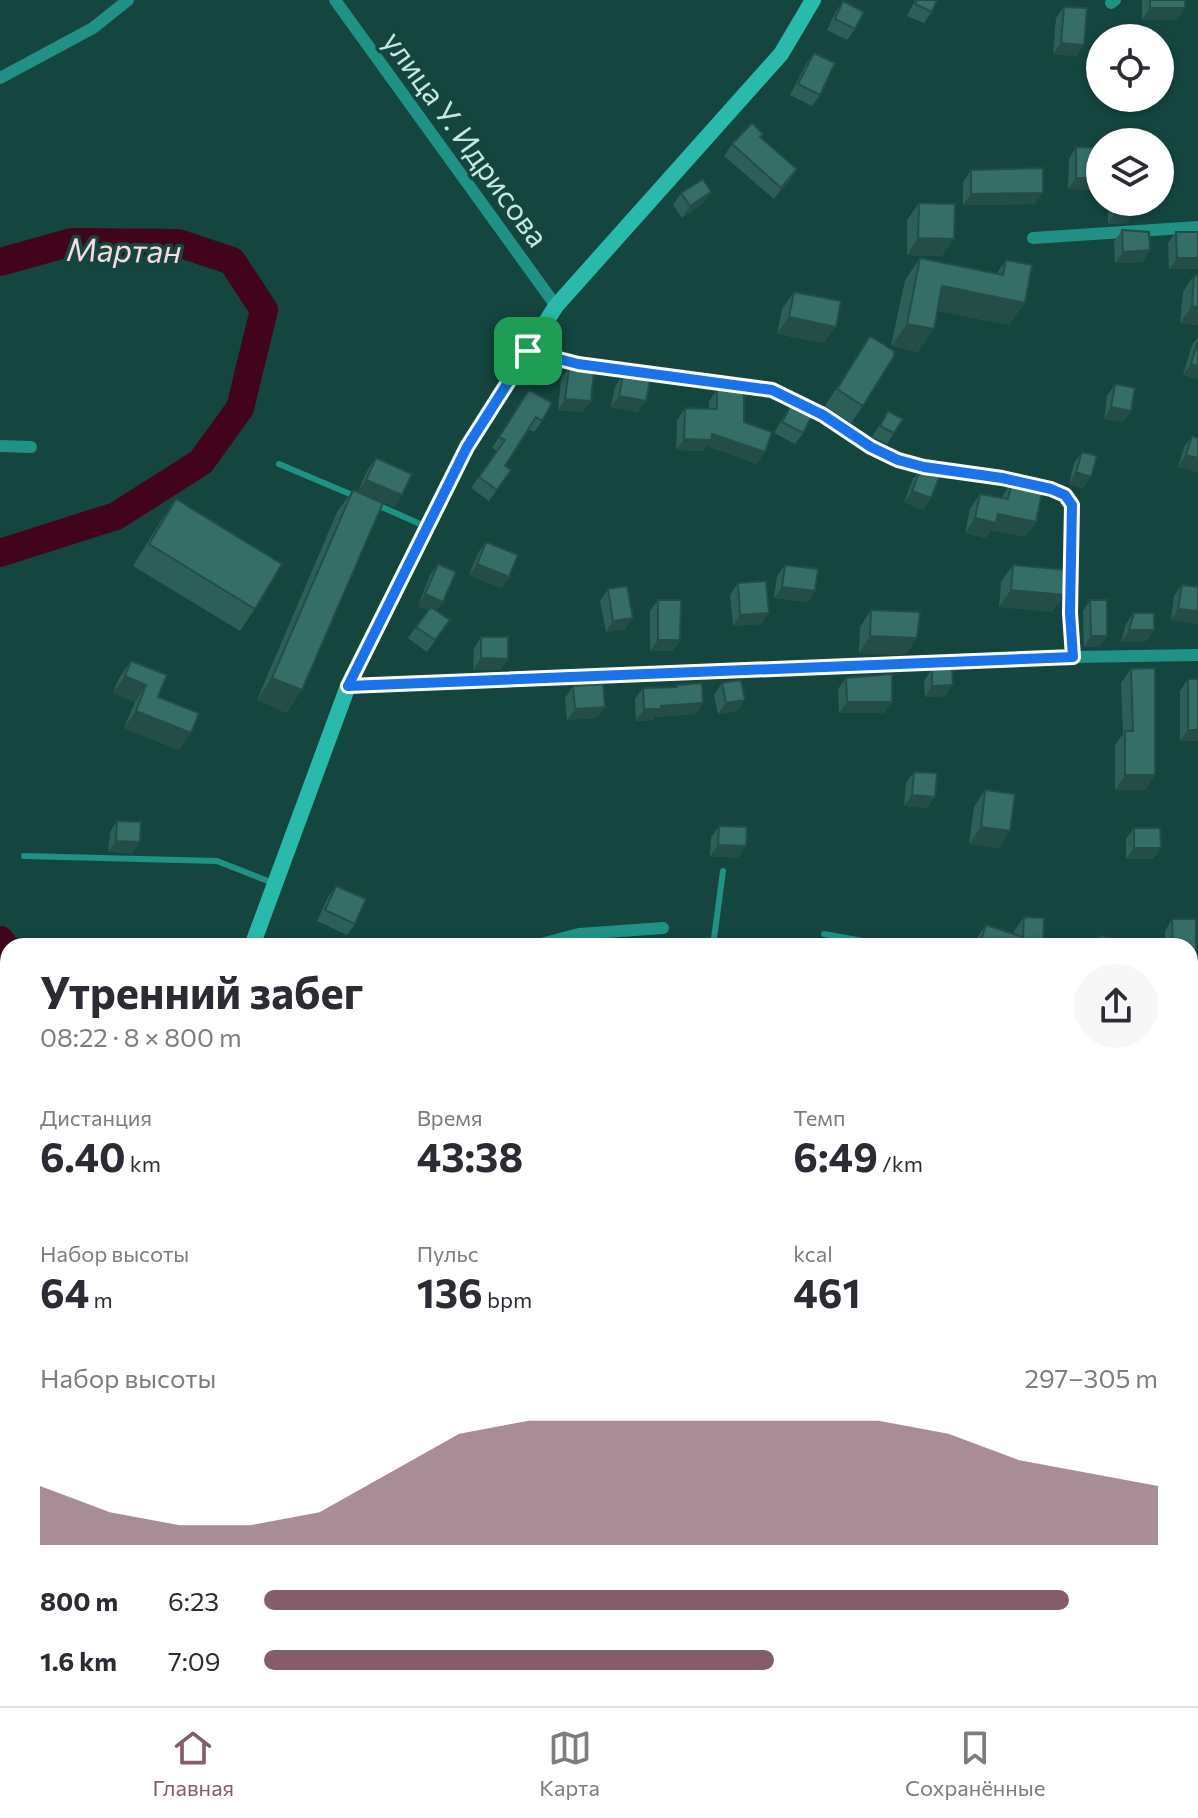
<!DOCTYPE html>
<html lang="ru">
<meta charset="utf-8">
<style>
:root{--surface:#fff;--page:#f7f7f7;--text:#2b2b33;--muted:#7c7c81;--line:#e1e1e2;--accent:#855d6a}
body{margin:0;font-family:Commissioner,sans-serif;background:var(--page);color:var(--text);height:100vh;display:flex;flex-direction:column;font-size:30px;white-space:nowrap}
*{box-sizing:border-box;margin:0}
p{font-size:26px;color:var(--muted)}
.icon{flex:none;width:44px;height:44px;fill:none;stroke:currentColor;stroke-width:2;stroke-linecap:round;stroke-linejoin:round}
.map{position:relative;flex:1;overflow:hidden}
.details{position:absolute;left:0px;top:938px;width:1198px;height:768px;display:flex;flex-direction:column;background:var(--surface);border-radius:24px 24px 0 0;box-shadow:0 2px 6px #0004}
.details>*{flex:none}
.controls{position:absolute;left:1086px;top:24px;display:grid;gap:16px}
.controls a{display:grid;place-items:center;width:88px;height:88px;border-radius:50%;background:var(--surface);box-shadow:0 2px 6px #0004;font-size:40px}
.pin{position:absolute;display:grid;place-items:center;width:68px;height:68px;color:#fff;margin:-34px;border-radius:16px;box-shadow:0 4px 12px #0006}
.round{display:grid;place-items:center;flex:none;width:84px;height:84px;border-radius:42px;background:var(--page)}
.summary{display:flex;align-items:center;justify-content:space-between;height:136px;padding:0 40px}
h1{font-size:44px;font-weight:700;line-height:60px}
.figures{display:grid;grid-template-columns:repeat(3,1fr);gap:12px;height:136px;padding:8px 40px}
.figures div{display:grid;align-content:center}
.figures b{font-size:40px;font-weight:700}
.figures small{font-size:22px;font-weight:400}
.figures p{font-size:22px}
.chart{height:224px;padding:16px 40px}
.chart p{display:flex;justify-content:space-between}
.chart svg{width:100%;height:144px;margin-top:8px;fill:var(--accent);opacity:.7}
ul{padding:0 40px;list-style:none;font-size:26px}
li{display:grid;grid-template-columns:128px 96px 1fr;align-items:center;height:60px}
li i{height:20px;border-radius:10px;background:var(--accent)}
.tabs{display:flex;justify-content:space-around;align-items:center;height:112px;border-top:2px solid var(--line);background:var(--surface);font-size:22px;color:var(--muted)}
.tabs a{display:grid;justify-items:center;gap:4px}
.tabs .on{color:var(--accent)}
.map>svg:first-child{display:block}
</style>
<div class="map">
<svg width="1198" height="1706" viewBox="0 0 1198 1706">
<rect width="100%" height="100%" fill="#14453f"/>
<g fill="none" stroke-linecap="round" stroke-linejoin="round">
<!-- river -->
<path stroke="#42041b" stroke-width="28" d="M0 262 72 242 178 243 232 261 264 310 240 408 201 462 116 516 0 553
M0 940 8 950
M0 1321 8 1318"/>
<!-- service -->
<path stroke="#1f9185" stroke-width="6" d="M279 464 357 497
M375 504 427 527
M24 856 217 861 273 883
M824 934 891 946
M713 946 723 871
M1190 1019 1198 1021"/>
<!-- minor -->
<path stroke="#1f9185" stroke-width="12" d="M335 0 556 306
M1111 3 1115 0
M0 78 93 28 128 0
M1033 238 1198 227
M528 351 578 364 772 390 823 415 871 447 898 460 1051 489 1065 495 1072 505 1070 613 1073 657
M0 446 31 447
M348 686 1073 657 1198 655
M533 946 579 934 663 928
M1190 1205H1198
M0 1395 8 1394
M1190 1654 1198 1442
M692 1698 693 1706
M956 1698 968 1706
M1188 1706V1698"/>
<!-- secondary -->
<path stroke="#2abaac" stroke-width="16" d="M252 946 348 686 467 447 556 306 781 54 813 0
M0 1151 8 1156
M140 1698 141 1706"/>
</g>
<!-- wall -->
<path fill="#2d5f59" d="M915 0H937L932 12 924 23 907 16Z
M1142 0H1185L1177 20H1142Z
M843 1 855 29 847 40 827 30 835 13Z
M1064 7 1077 56 1053 54 1056 18Z
M814 53 820 95 812 106 790 95 806 64Z
M760 137 797 169 774 199 724 156 732 144Z
M1076 147 1100 148V188L1099 190 1068 189 1069 159Z
M971 170 1035 204 963 205V182Z
M711 192 703 203 682 218 673 205 681 193Z
M1108 202H1135L1134 211 1127 223 1108 224Z
M919 203 942 256 907 255V220Z
M1122 230 1143 262 1115 263 1114 242Z
M1176 232H1198V269H1169L1168 243Z
M920 258 997 273 1006 260 1009 325 938 311 934 329 918 352 891 346 905 280Z
M1194 275 1198 276V325L1180 323 1183 292Z
M794 292 824 343 777 334 782 309Z
M870 336 863 406 851 423 825 406Z
M1198 337V379L1183 375 1192 345Z
M569 368 583 412 558 410 561 379Z
M623 375 646 401 638 412 611 407 615 387Z
M1115 384 1131 411 1123 422 1104 419 1107 396Z
M529 390 542 421 534 432 528 429 505 466 511 470 489 501 471 488 497 451 492 448Z
M717 390 744 422 757 464 707 446 703 451 676 450 677 420 685 408 709 409V401Z
M792 403 803 433 795 444 774 433Z
M888 411 894 433 887 444 872 437Z
M1192 436 1198 438V472L1178 467 1184 447Z
M1082 452 1083 488 1069 484 1074 463Z
M376 458 402 495 394 507 358 491 368 469Z
M921 468 931 498 923 510 904 502 913 479Z
M1012 482 1036 522 1025 537 991 530 985 538 965 533 970 509 980 494 1001 498Z
M353 490 287 713 257 700 337 512Z
M176 499 255 609 240 631 133 566 160 522Z
M486 542 509 577 501 588 469 575 478 553Z
M438 564 437 611 450 620 427 652 408 638 428 610 418 606 430 575Z
M785 565 815 591 807 602 774 598 777 576Z
M1013 565 1064 595 1052 612 999 607 1001 582Z
M738 583 761 624 733 626 730 595Z
M1182 585 1198 587V624L1171 620 1174 596Z
M608 589 633 618 625 629 606 632 600 601Z
M658 600 680 640 673 651H650V611Z
M1090 600 1107 636 1099 647H1084L1083 611Z
M871 610 917 638 905 655 859 653 860 627Z
M1134 613 1147 641 1121 642 1126 624Z
M481 637 508 659 500 670H473L474 648Z
M131 661 158 697 179 750 124 728 135 702 113 693 119 678Z
M932 669 945 696 925 697 924 681Z
M1131 669 1155 775 1145 790H1115V745L1123 734 1121 683Z
M846 678 884 713H839L838 689Z
M1188 679 1198 741H1180V691Z
M722 683 737 711 718 714 714 695Z
M677 685 703 703 695 714 655 717 653 720 636 721 635 699 643 688 676 687Z
M573 686 605 707 597 718 567 720 565 698Z
M914 772 927 808 904 806 906 783Z
M985 790 999 848 969 844 974 807Z
M117 821 140 842 132 853 108 852 110 832Z
M719 826 738 858 710 856 711 837Z
M1134 828 1161 848 1153 859H1126V839Z
M336 886 355 924 347 935 317 921 328 897Z
M1024 917 1043 946H974L976 939 986 925 1014 934V931Z
M1172 919 1196 952 1190 961V946H1165V931Z
M8 1470V1490L5 1475Z
M53 1698H106L107 1704 106 1706H55Z
M172 1698H228L229 1706H170L169 1702Z
M386 1698 411 1706H380Z
M649 1698H671L673 1706H643Z
M709 1698H730L732 1706H710Z
M905 1698H932L926 1706H903L900 1704Z
M1013 1698 1055 1706H1007Z"/>
<!-- shaded-wall -->
<path fill="#244d48" d="M1150 8H1185L1177 20H1142Z
M1061 43 1084 45 1077 56 1053 54Z
M797 169 790 181 774 199 781 188Z
M1076 178H1100V188L1099 190 1068 189Z
M711 192 703 203 682 218 690 206Z
M1043 193 1035 204 963 205 971 194Z
M1134 211 1127 223 1108 224 1115 213Z
M918 238 954 239 942 256 907 255Z
M1150 250 1143 262 1115 263 1123 252Z
M1177 258H1198V269H1169Z
M942 286 1025 303 1009 325 927 309Z
M1192 306 1198 307V325L1180 323Z
M789 317 836 327 824 343 777 334Z
M907 324 934 329 918 352 891 346Z
M1191 364 1198 366V379L1183 375Z
M619 396 646 401 638 412 611 407Z
M565 399 591 401 583 412 558 410Z
M1111 407 1131 411 1123 422 1104 419Z
M712 434 765 452 757 464 707 446 703 451 676 450 684 439Z
M1186 455 1198 458V472L1178 467Z
M1076 472 1091 477 1083 488 1069 484Z
M366 480 402 495 394 507 358 491Z
M912 491 931 498 923 510 904 502Z
M998 514 1036 522 1025 537 991 530 985 538 965 533 975 518Z
M477 564 509 577 501 588 469 575Z
M782 587 815 591 807 602 774 598Z
M1011 590 1064 595 1052 612 999 607Z
M425 594 443 602 435 613 418 606Z
M1178 609 1198 611V624L1171 620Z
M769 613 761 624 733 626 740 615Z
M633 618 625 629 606 632 613 621Z
M1129 630H1154L1147 641 1121 642Z
M870 636 917 638 905 655 859 653Z
M1091 636H1107L1099 647H1084Z
M658 640H680L673 651H650Z
M481 658 508 659 500 670H473Z
M125 676 146 685 135 702 113 693Z
M272 678 302 690 287 713 257 700Z
M953 685 945 696 925 697 932 686Z
M745 700 737 711 718 714 726 703Z
M847 702H892L884 713H839Z
M703 703 695 714 655 717 653 720 636 721 644 709 661 706Z
M605 707 597 718 567 720 575 709Z
M136 711 191 733 179 750 124 728Z
M1188 730H1198V741H1180Z
M1125 775H1155L1145 790H1115Z
M912 795 935 797 927 808 904 806Z
M981 827 1010 831 999 848 969 844Z
M116 841 140 842 132 853 108 852Z
M718 845 746 846 738 858 710 856Z
M1134 848H1161L1153 859H1126Z
M1190 952H1196L1190 961Z
M1190 1184H1198V1192L1196 1196H1190Z
M8 1666V1685L0 1686V1667Z
M464 1698H480L461 1703Z"/>
<!-- building -->
<path fill="#346e67" stroke="#244d48" stroke-width="2" d="M917 0H937L932 12 915 4Z
M1150 0H1185V8H1150Z
M843 1 864 12 855 29 835 19Z
M1064 7 1087 8 1084 45 1061 43Z
M814 53 835 63 820 95 798 84Z
M752 123 763 134 760 137 797 169 781 188 732 144Z
M1076 147 1100 148V178H1076Z
M1043 168V193L971 194V170Z
M703 179 711 192 690 206 681 193Z
M1116 202H1135L1134 211 1115 213Z
M919 203 955 204 954 239 918 238Z
M1122 230 1149 232 1150 250 1123 252Z
M1176 232H1198V258H1177Z
M920 258 1003 275 1006 260 1032 265 1025 303 942 286 934 329 907 324Z
M1194 275 1198 276V307L1192 306Z
M794 292 841 301 836 327 789 317Z
M870 336 894 351V356L863 406 837 389Z
M1198 341V366L1191 364Z
M569 368 594 371 591 401 565 399Z
M623 375 650 381 646 401 619 396Z
M1115 384 1135 388 1131 411 1111 407Z
M744 389V422L772 432 765 452 712 434 711 440 684 439 685 408 717 409V390Z
M529 390 552 403 542 421 536 417 505 466 511 470 497 490 479 477 505 440 499 437Z
M792 403 813 414 803 433 782 422Z
M888 411 903 419 894 433 880 426Z
M1192 436 1198 438V458L1186 455Z
M1082 452 1097 456 1091 477 1076 472Z
M376 458 412 474 402 495 366 480Z
M921 468 940 475 931 498 912 491Z
M1012 482 1043 488 1036 522 998 514 996 523 975 518 980 494 1008 499Z
M353 490 383 503 302 690 272 678Z
M176 499 282 564 255 609 149 544Z
M486 542 518 555 509 577 477 564Z
M438 564 456 572 443 602 425 594Z
M785 565 818 569 815 591 782 587Z
M1013 565 1067 570 1064 595 1011 590Z
M766 581 769 613 740 615 738 583Z
M1182 585 1198 587V611L1178 609Z
M627 586 633 618 613 621 608 589Z
M658 600H681L680 640H658Z
M1090 600H1107V636H1091Z
M431 607 450 620 435 640 416 627Z
M871 610 920 612 917 638 870 636Z
M1134 613H1154V630H1129Z
M481 637H508V659L481 658Z
M131 661 167 675 158 697 199 713 191 733 136 711 146 685 125 676Z
M952 668 953 685 932 686V669Z
M1155 668V775H1125V731H1133L1131 669Z
M892 674V702H847L846 678Z
M1188 679H1198V730H1188Z
M741 680 745 700 726 703 722 683Z
M702 683 703 703 661 706V709H644L643 688 677 687V685Z
M603 684 605 707 575 709 573 686Z
M914 772 937 773 935 797 912 795Z
M985 790 1015 794 1010 831 981 827Z
M117 821 141 822 140 842 116 841Z
M719 826 747 827 746 846 718 845Z
M1134 828H1160L1161 848H1134Z
M336 886 366 899 355 924 325 910Z
M1024 917 1044 918 1043 946H979L986 925 1023 937Z
M1172 919H1196V952H1190V946H1173Z
M1100 936 1119 940 1118 946H1098Z
M1190 1020 1196 1022 1190 1037Z
M1190 1061H1194V1093H1190Z
M1190 1163H1198V1184H1190Z
M1190 1220 1198 1222V1229L1194 1246 1190 1245Z
M1190 1339H1194L1190 1367Z
M8 1625V1666L0 1667V1627Z
M73 1698H106L107 1704 96 1706H75Z
M184 1698H228L229 1706H186Z
M386 1698H410L411 1706H388Z
M651 1698H671L673 1706H653Z
M719 1698H730L732 1706H715L714 1703 719 1701Z
M916 1698H932L927 1705Z
M1013 1698H1042L1055 1706H1018L1011 1700Z"/>
<g fill="none" stroke-linecap="round" stroke-linejoin="round">
<!-- route casing -->
<g stroke="#fff" stroke-width="16">
<path id="route" d="M528 351 578 364 772 390 823 415 871 447 898 460 924 467 1002 478 1051 489 1065 495 1072 505 1070 613 1073 657 348 686 467 447Z"/>
</g>
<!-- route -->
<use href="#route" stroke="#1a73e8" stroke-width="10"/>
</g>
<g text-anchor="middle" dominant-baseline="central" stroke-width="7" stroke-linejoin="round" paint-order="stroke">
<!-- street labels -->
<g font-size="30" fill="#c8e7e2" stroke="#14453f">
<text transform="translate(467 138) rotate(54)">улица У. Идрисова</text>
</g>
<!-- water labels -->
<g font-size="32" font-style="italic" fill="#fadae0" stroke="#14453f">
<text transform="translate(124 249) rotate(1)">Мартан</text>
</g>
</g>
</svg>
<div class="controls">
<a><svg class="icon" aria-label="locate" viewBox="0 0 24 24"><circle cx="12" cy="12" r="6"/><path d="M12 2v4M12 18v4M2 12h4M18 12h4"/></svg></a>
<a><svg class="icon" aria-label="layers" viewBox="0 0 24 24"><path d="M12 4l9 5-9 5-9-5zM3 14l9 5 9-5"/></svg></a>
</div>
<div class="pin" style="left:528px;top:351px;background:#1e9e55"><svg class="icon" aria-label="arrive" viewBox="0 0 24 24"><path d="M6 21V4h12l-3 4 3 4H6"/></svg></div>
<section class="details">
<div class="summary"><div><h1>Утренний забег</h1><p>08:22 · 8 × 800 m</p></div><a class="round"><svg class="icon" aria-label="share" viewBox="0 0 24 24"><path d="M12 15V3M7 8l5-5 5 5M5 13v7h14v-7"/></svg></a></div>
<div class="figures">
<div><p>Дистанция</p><b>6.40<small> km</small></b></div>
<div><p>Время</p><b>43:38</b></div>
<div><p>Темп</p><b>6:49<small> /km</small></b></div>
</div>
<div class="figures">
<div><p>Набор высоты</p><b>64<small> m</small></b></div>
<div><p>Пульс</p><b>136<small> bpm</small></b></div>
<div><p>kcal</p><b>461</b></div>
</div>
<div class="chart"><p><span>Набор высоты</span>297–305 m</p>
<svg viewBox="0 0 160 44" preserveAspectRatio="none"><path d="M0 44V26L10 34L20 38L30 38L40 34L50 22L60 10L70 6L80 6L90 6L100 6L110 6L120 6L130 10L140 18L150 22L160 26V44z"/></svg>
</div>
<ul>
<li><b>800 m</b>6:23<i style="width:90%"></i></li>
<li><b>1.6 km</b>7:09<i style="width:57%"></i></li>
</ul>
</section>
</div>
<nav class="tabs">
<a class="on"><svg class="icon" aria-label="home" viewBox="0 0 24 24"><path d="M3 11l9-7 9 7M6 9v11h12V9"/></svg>Главная</a>
<a><svg class="icon" aria-label="map" viewBox="0 0 24 24"><path d="M3 6l6-2 6 2 6-2v14l-6 2-6-2-6 2zM9 4v14M15 6v14"/></svg>Карта</a>
<a><svg class="icon" aria-label="saved" viewBox="0 0 24 24"><path d="M7 4h10v16l-5-4-5 4z"/></svg>Сохранённые</a>
</nav>
